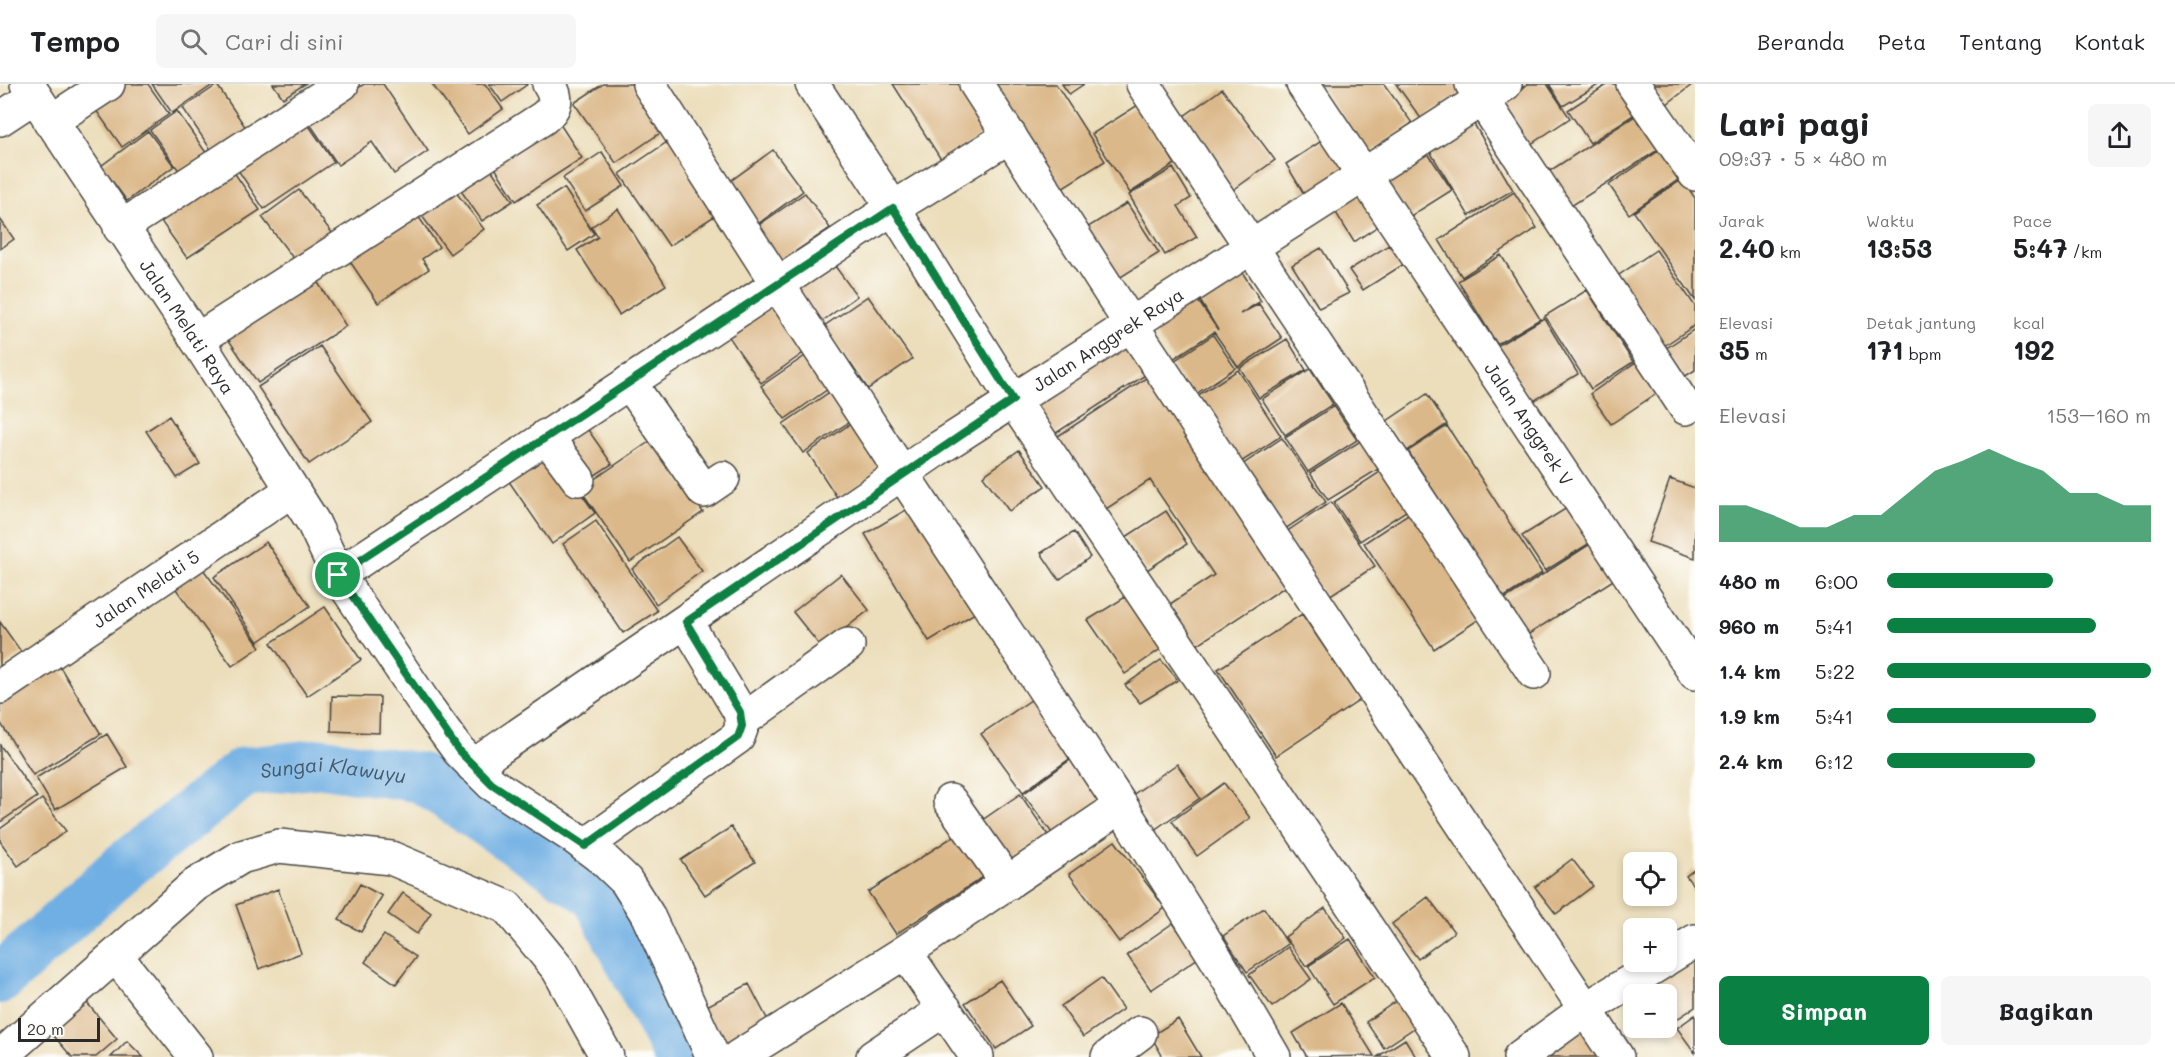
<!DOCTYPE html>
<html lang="id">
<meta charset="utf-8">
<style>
:root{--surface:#fff;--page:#f6f6f6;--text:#202124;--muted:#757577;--line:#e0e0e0;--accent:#0b8043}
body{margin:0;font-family:Mali,sans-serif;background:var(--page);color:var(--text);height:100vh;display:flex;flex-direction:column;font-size:22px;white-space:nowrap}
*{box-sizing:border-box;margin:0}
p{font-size:20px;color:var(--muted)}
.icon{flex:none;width:33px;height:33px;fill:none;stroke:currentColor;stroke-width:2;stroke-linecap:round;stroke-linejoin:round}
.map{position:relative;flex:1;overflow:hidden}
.side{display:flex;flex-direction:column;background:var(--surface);width:480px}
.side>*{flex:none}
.tools{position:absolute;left:1623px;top:768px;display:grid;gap:12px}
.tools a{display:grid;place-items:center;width:54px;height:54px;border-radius:9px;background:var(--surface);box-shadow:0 3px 9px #0003;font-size:30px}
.scale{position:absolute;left:18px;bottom:15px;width:82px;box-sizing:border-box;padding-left:6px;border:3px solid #2b2b2b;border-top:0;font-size:16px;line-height:21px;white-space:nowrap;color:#2b2b2b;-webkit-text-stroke:4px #fdfcf7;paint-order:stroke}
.pin{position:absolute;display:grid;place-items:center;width:51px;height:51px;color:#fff;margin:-26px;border:3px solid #fff;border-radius:50%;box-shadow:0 2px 6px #0007}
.round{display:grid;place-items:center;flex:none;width:63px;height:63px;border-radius:9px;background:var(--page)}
.headline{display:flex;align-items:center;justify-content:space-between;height:102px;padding:0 24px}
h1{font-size:33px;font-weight:700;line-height:45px}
.metrics{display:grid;grid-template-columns:repeat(3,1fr);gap:9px;height:102px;padding:6px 24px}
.metrics div{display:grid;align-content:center}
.metrics b{font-size:26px;font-weight:700}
.metrics small{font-size:16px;font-weight:400}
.metrics p{font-size:16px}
.chart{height:168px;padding:12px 24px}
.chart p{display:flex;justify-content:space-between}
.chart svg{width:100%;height:108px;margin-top:6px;fill:var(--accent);opacity:.7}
.button{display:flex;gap:12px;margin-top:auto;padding:12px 24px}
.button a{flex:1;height:69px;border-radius:9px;background:var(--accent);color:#fff;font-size:24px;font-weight:700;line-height:69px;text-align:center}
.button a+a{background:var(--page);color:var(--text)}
ul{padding:0 24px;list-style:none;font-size:20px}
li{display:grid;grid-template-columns:96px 72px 1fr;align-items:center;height:45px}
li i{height:15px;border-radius:8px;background:var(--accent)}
header{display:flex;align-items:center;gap:36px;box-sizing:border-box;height:84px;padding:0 30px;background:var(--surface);border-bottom:2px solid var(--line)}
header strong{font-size:28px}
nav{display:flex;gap:33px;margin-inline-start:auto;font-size:21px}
.search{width:420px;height:54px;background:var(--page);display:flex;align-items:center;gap:15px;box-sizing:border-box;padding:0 21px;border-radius:9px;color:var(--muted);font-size:22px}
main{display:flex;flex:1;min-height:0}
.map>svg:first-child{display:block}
</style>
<header>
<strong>Tempo</strong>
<div class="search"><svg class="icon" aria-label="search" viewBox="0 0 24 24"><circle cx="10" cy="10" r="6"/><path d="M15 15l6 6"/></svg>Cari di sini</div>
<nav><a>Beranda</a><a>Peta</a><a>Tentang</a><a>Kontak</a></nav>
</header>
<main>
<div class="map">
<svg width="1695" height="973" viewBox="0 0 1695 973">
<rect width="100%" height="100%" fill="#fdfcf7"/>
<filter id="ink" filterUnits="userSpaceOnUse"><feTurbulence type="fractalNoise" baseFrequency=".0167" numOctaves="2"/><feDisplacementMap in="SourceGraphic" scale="12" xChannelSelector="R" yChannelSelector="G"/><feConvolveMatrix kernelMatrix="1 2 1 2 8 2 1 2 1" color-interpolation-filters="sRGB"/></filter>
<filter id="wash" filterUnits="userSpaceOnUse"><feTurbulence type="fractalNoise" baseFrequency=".008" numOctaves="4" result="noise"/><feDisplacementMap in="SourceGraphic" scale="24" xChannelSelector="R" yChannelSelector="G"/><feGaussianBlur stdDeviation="1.35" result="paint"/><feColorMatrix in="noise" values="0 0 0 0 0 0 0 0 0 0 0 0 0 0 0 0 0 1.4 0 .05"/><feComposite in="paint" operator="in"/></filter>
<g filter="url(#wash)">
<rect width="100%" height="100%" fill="#ecdebb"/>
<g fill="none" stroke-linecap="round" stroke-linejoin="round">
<!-- river -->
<path stroke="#70afe3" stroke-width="50" id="s1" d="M0 895 121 785 244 688 324 679 421 694 596 811 679 973"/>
</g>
<g id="blocks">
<!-- building -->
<path fill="#dbb889" d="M124 0H148L169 30 122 63 93 22Z
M152 0H214L172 29Z
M273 0H305L283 14Z
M364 0H383L428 67 394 90 372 58 338 81 308 37Z
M432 0H485L503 25 468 50Z
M489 0H528L502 18Z
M603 0H631L663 47 616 79 574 19Z
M893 0H968L995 43 942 77Z
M988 0H1056L1105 77 1057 107Z
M1062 0H1084L1069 10Z
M1325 0H1384L1412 39 1369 69 1321 3Z
M1396 0H1456L1462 8 1422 36Z
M1528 0H1547L1570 34 1528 62 1499 19Z
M1549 0H1600L1563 22Z
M1608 0H1615L1635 30 1590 59 1568 26Z
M1652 0H1693L1667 20Z
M217 1 248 47 213 69 183 24Z
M1222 5 1275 76 1229 109 1177 37Z
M1138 21 1175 80 1130 109 1092 50Z
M177 27 207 70 180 88 150 46Z
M1638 30 1661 64 1571 122 1548 88Z
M303 33 334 78 264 125 234 80Z
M556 34 582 74 516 117 490 76Z
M1471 35 1513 106 1469 132 1426 61Z
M148 47 174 82 127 117 101 82Z
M673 54 722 127 669 162 620 90Z
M1326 54 1348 88 1304 110 1286 80Z
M1663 64 1682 93 1629 130 1609 101Z
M1425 65 1452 106 1406 135 1380 94Z
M773 66 803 107 755 142 725 101Z
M602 68 624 102 585 127 563 94Z
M486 78 513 117 482 137 455 98Z
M231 84 260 126 187 174 158 133Z
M1173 84 1191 114 1178 122 1197 153 1165 171 1129 111Z
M1682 95 1695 114V216L1634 128Z
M564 104 594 150 568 167 537 121Z
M299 106 333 150 296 178 262 133Z
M455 107 484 145 450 170 422 132Z
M1514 108 1537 144 1462 193 1439 156Z
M805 109 830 144 777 180 753 145Z
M1358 110 1378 142 1354 158 1333 124Z
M1127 119 1159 169 1116 196 1085 145Z
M618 125 666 201 619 231 577 166 598 153 591 143Z
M418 132 439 163 422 175 429 185 378 219 345 170Z
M0 135 14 155 0 165Z
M1389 161 1404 180 1363 206 1349 186Z
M1321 164 1349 209 1319 224 1292 181Z
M1656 166 1695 222V241L1661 264 1613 195Z
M1501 171 1540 235 1497 260 1458 197Z
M832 178 857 212 821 238 797 204Z
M1238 182 1261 217 1240 230 1259 220 1282 254 1238 283 1214 248 1173 275 1147 238 1192 208 1218 246 1196 210Z
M313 191 346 242 258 299 224 249Z
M1587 206 1633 278 1591 305 1545 232Z
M868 212 912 275 868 305 824 242Z
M777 220 809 265 761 299 729 253Z
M1544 234 1578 290 1532 318 1497 262Z
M1695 245V286L1684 293 1665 265Z
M1213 251 1235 284 1193 312 1171 279Z
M1127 252 1150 288 1053 351 1029 316Z
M1287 255 1306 286 1259 314 1240 284Z
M320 262 372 338 309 380 258 303Z
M805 272 828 305 785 335 761 302Z
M1636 278 1657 309 1611 340 1590 310Z
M1310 285 1333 320 1285 351 1262 315Z
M1238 286 1281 352 1238 380 1195 313Z
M1149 292 1289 500 1197 561 1170 520 1214 491 1150 396 1100 429 1052 356Z
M834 305 855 334 803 369 783 340Z
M1427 310 1447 340 1407 367 1387 337Z
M1334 322 1357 356 1308 388 1285 353Z
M169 332 200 380 177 394 146 347Z
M856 336 887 382 838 415 808 369Z
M584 340 612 380 586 397 559 358Z
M1447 342 1542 489 1503 514 1408 367Z
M1282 354 1326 418 1282 447 1239 383Z
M652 356 703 428 630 478 580 405Z
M1362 356 1380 384 1328 416 1310 389Z
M1019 366 1045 402 1009 427 983 392Z
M551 367 595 429 552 460 508 396Z
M1383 386 1409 425 1360 457 1334 418Z
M1670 395 1695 404V474L1648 458Z
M1331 418 1375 482 1326 514 1283 450Z
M916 420 980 526 929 557 865 450Z
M1570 422 1593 457 1545 487 1522 452Z
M1166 427 1187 460 1147 486 1126 453Z
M1411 428 1481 534 1434 565 1364 459Z
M596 437 657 527 623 549 563 460Z
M1074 448 1090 473 1059 496 1041 469Z
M677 453 702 487 656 520 632 485Z
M1595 457 1618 493 1526 552 1503 516Z
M266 458 310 522 258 558 214 493Z
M195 474 260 563 232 582 168 494Z
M841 490 869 526 821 563 793 528Z
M1127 512 1162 564 1125 590 1088 536Z
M325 523 361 576 307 612 271 559Z
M1302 530 1360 616 1276 672 1218 585Z
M0 538 22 569 0 585Z
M1161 576 1178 596 1140 619 1125 601Z
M60 583 101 650 33 691 0 638V619Z
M332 612 380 613 379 649 331 647Z
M1031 616 1072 673 1023 708 981 650Z
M107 650 127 683 55 726 36 694Z
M0 661 37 713 0 738Z
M1073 674 1104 716 1055 753 1023 710Z
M1177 680 1200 714 1154 746 1131 712Z
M1224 699 1250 734 1197 772 1172 737Z
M1020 710 1048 751 1009 777 981 737Z
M42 715 66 747 18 782 0 757V745Z
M731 743 755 778 705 811 681 776Z
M960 748 988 790 896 850 868 808Z
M1115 757 1165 824 1119 858 1069 790Z
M1572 775 1593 802 1556 830 1535 803Z
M1695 785V804L1686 792Z
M360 800 382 812 361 848 339 836Z
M278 805 301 869 259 885 236 821Z
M403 809 431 829 417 850 388 830Z
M1428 813 1454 848 1418 875 1392 840Z
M1264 824 1288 860 1247 888 1223 852Z
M1325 824 1346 854 1306 882 1285 853Z
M1173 839 1198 874 1151 906 1127 871Z
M384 851 416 873 396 900 365 878Z
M1350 855 1375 893 1333 920 1308 882Z
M1288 863 1311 895 1272 923 1249 891Z
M1695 870V923L1674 937 1666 925V910H1657L1649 899Z
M1101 894 1123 925 1083 953 1061 922Z
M1000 896 1031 942 996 965 965 919Z
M749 900 773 946 723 972 699 926Z
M83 914 117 955 96 973H72L47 944Z
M1399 915 1417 942 1384 964 1366 938Z
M1341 919 1374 972 1307 973 1293 949Z
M1695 931V969L1677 944Z
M1178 935 1201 973H1163L1151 952Z
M1583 946 1602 973H1544Z
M1405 955 1416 973H1377Z
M127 957 143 973H111Z"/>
</g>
</g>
<g filter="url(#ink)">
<use href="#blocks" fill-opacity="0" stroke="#484641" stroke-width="1.5"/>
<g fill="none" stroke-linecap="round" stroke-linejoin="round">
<!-- minor casing -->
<g stroke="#484641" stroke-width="36">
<g id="minor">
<path id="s2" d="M27 0 197 256 313 438 338 491 429 626 459 667 492 700 575 754 603 775 626 797 647 830 713 973"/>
<path d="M649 0 778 201 1121 722 1217 876 1274 973"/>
<path d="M812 0 893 124 1013 316 1454 973"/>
<path d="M976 0 1130 239 1617 973"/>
<path d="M1143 0 1534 589"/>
<path id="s3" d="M1303 0 1695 589"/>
<path d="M1472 0 1686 324"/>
<path d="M1633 0 1695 90"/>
<path d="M0 35 35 12"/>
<path d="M50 38 108 0"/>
<path d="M120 144 342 0"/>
<path d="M197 256 543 34C557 23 558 14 549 0"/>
<path d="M629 298 704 407 723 394"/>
<path d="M546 352 578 395"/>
<path d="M338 491 893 124 1010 52"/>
<path id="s4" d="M0 603 292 406"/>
<path d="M742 637 848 561"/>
<path id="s5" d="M473 682 936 366 1505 0"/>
<path d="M950 717 1008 799"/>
<path d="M585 762 738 653 742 642 740 628 686 538"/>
<path d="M905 868 977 973"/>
<path d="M116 872 196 973"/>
<path d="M1666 875 1695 857"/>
<path d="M0 973 195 801 241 773 279 762 391 774 507 823 558 885 607 973"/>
<path d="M738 973 905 868 1121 722"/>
<path d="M873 973 945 925"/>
<path d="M1108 973 1140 949"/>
<path d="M1520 973 1586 925 1662 878"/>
</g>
</g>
<!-- minor -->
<use href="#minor" stroke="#fff" stroke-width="33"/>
</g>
</g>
<g fill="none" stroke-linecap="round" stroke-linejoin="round" filter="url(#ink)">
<!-- route casing -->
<g stroke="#fff" stroke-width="12">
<path id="route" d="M893 124 1013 316 686 538 740 628 742 642 738 653 585 762 492 700 459 667 338 491Z"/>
</g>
<!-- route -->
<use href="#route" stroke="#0b8043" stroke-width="8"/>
</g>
<g text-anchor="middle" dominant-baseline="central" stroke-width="6" stroke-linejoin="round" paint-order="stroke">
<!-- street labels -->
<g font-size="18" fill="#2b2b2b" stroke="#fdfcf7">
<text stroke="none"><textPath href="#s2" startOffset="291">Jalan Melati Raya</textPath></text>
<text stroke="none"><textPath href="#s5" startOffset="765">Jalan Anggrek Raya</textPath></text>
<text stroke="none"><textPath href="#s3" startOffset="408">Jalan Anggrek V</textPath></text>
<text stroke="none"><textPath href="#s4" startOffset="176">Jalan Melati 5</textPath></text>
</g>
<!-- water labels -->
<g font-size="20" font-style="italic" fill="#43596b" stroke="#fdfcf7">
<text stroke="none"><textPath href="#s1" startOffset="410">Sungai Klawuyu</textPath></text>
</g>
</g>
</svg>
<div class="tools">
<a><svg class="icon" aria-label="locate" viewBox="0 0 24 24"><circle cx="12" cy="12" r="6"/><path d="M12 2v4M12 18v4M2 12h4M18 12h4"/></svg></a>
<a>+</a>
<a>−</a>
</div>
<div class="scale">20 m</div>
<div class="pin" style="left:338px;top:491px;background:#1e9e55"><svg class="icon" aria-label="arrive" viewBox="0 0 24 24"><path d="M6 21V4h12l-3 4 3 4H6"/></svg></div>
</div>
<section class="side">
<div class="headline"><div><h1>Lari pagi</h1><p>09:37 · 5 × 480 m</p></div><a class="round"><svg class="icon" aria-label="share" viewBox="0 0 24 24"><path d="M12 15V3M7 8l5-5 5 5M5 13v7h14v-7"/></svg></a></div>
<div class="metrics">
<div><p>Jarak</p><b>2.40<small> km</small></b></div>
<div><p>Waktu</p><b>13:53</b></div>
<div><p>Pace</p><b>5:47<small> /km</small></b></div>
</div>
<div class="metrics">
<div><p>Elevasi</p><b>35<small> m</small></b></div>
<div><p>Detak jantung</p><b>171<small> bpm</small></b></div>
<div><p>kcal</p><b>192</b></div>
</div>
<div class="chart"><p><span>Elevasi</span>153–160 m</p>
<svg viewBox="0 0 160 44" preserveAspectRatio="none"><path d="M0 44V29L10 29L20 33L30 38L40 38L50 33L60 33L70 24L80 15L90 11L100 6L110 11L120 15L130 24L140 24L150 29L160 29V44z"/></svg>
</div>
<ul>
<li><b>480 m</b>6:00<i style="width:63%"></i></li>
<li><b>960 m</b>5:41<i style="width:79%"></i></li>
<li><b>1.4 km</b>5:22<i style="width:100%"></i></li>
<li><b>1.9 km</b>5:41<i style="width:79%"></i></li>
<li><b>2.4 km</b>6:12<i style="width:56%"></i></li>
</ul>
<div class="button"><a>Simpan</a><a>Bagikan</a></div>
</section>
</main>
